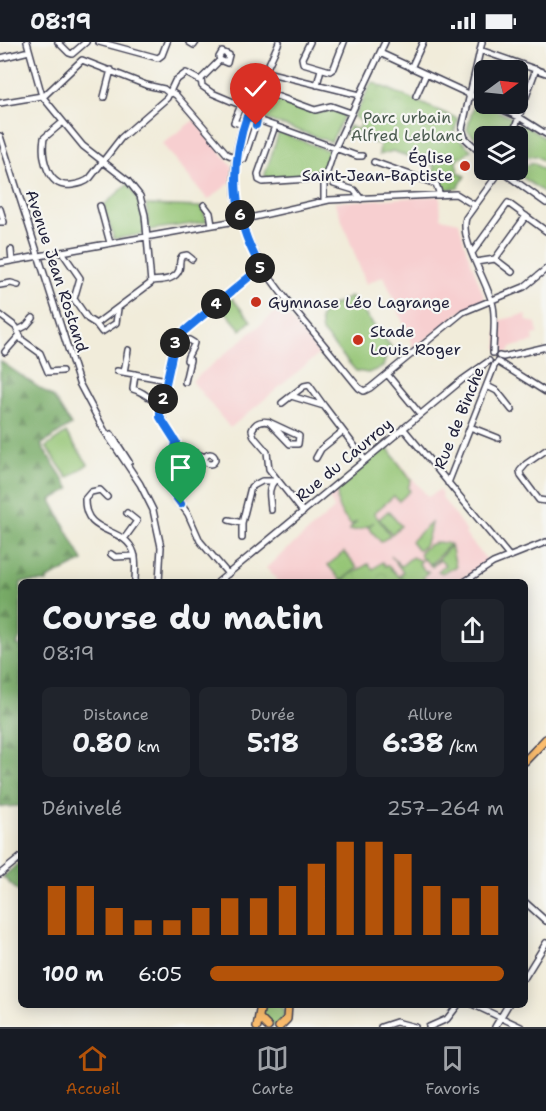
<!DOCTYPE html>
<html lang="fr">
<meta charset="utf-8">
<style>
:root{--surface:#171b24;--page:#20242c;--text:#f1f3f6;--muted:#9ea1a6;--line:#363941;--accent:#b45309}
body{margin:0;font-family:"Shantell Sans",sans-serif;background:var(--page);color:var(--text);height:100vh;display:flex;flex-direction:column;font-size:22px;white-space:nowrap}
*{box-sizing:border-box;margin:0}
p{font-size:20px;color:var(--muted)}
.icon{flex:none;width:33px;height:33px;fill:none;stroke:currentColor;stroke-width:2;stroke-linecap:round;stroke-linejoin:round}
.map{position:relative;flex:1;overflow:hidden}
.details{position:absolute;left:18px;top:537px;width:510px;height:429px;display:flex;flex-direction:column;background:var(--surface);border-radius:9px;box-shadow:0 3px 15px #0003}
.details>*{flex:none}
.needle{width:39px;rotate:75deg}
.buttons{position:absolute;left:474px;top:18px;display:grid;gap:12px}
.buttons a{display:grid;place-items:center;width:54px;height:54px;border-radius:9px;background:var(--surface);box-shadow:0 3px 15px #0003;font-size:30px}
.pin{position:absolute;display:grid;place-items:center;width:51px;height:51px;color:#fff;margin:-62px -26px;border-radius:50% 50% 50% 0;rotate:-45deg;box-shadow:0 0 6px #0007}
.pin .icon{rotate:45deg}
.km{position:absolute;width:30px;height:30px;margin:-15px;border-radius:50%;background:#222;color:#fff;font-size:16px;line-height:30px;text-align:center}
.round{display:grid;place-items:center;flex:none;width:63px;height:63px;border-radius:9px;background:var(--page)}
.overview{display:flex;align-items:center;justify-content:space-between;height:102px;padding:0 24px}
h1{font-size:33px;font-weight:700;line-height:45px}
.metrics{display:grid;grid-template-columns:repeat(3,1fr);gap:9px;height:102px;padding:6px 24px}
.metrics div{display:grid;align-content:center;border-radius:9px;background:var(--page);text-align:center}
.metrics b{font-size:26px;font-weight:700}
.metrics small{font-size:16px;font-weight:400}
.metrics p{font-size:16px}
.chart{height:168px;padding:12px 24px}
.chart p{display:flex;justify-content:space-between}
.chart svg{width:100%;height:108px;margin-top:6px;stroke:var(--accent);stroke-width:6}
ul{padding:0 24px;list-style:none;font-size:20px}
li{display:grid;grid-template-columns:96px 72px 1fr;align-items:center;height:45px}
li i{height:15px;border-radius:8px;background:var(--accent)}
.status{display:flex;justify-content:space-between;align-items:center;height:42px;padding:0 30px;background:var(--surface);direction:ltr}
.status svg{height:16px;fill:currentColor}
.tab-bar{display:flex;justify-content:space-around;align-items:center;height:84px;border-top:2px solid var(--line);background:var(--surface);font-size:16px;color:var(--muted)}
.tab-bar a{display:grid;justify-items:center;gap:3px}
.tab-bar .current{color:var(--accent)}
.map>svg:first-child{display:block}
</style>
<div class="status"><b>08:19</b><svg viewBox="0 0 49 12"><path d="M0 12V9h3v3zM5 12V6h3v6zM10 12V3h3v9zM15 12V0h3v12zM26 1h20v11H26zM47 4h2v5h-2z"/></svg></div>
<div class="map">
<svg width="546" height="985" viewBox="0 0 546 985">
<defs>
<pattern id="forest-firs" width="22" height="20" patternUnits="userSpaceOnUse" patternTransform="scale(1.5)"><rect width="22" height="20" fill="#7a6"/><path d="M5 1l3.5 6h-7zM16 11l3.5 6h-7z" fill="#618a55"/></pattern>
<pattern id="park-crowns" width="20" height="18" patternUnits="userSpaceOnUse" patternTransform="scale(1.5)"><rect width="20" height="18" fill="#94c574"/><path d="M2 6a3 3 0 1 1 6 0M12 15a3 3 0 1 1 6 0" fill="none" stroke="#7fa965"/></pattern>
</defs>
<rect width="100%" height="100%" fill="#f6f6f2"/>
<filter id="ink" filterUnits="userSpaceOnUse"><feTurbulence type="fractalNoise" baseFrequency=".0167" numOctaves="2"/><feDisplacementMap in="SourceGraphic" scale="12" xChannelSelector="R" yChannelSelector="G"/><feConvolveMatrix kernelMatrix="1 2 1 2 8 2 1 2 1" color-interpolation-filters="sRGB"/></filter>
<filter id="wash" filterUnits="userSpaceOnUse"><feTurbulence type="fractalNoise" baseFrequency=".008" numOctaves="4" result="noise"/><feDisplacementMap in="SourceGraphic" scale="24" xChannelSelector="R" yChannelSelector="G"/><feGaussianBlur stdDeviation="1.35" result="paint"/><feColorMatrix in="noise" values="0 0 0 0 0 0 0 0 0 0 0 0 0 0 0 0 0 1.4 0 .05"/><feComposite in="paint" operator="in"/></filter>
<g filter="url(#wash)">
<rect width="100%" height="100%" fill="#f1ecda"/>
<!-- built -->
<path fill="#f7cfd0" d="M194 78 233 125 231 140 208 158 162 102Z
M440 154 441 176 459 180 464 201 485 257 459 271 414 307 384 234 366 242 335 160Z
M281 266 319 312 230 386 192 339Z
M526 272 527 279 536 281 538 292 533 293 534 300 511 305 509 310H501L497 306V279Z
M386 404 428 455 439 448 442 453 441 454 467 490 465 492 488 519 457 540H274L277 537 266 526 334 467 332 461 327 453Z"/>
<!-- green -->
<path fill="#94c574" stroke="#5b7458" stroke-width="1.5" d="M261 52 319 71 331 67 345 72 331 100 251 72Z
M475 58 514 77 508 94H484V103L467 88Z
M521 81 546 97V121L536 114 518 116 516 94Z
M279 90 329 109 323 131 266 137 265 132Z
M534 121 546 130V152L518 132 524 124Z
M128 142C142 160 142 171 145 192L114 197C111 185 106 175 104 163Z
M146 163 202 165 207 180 149 188Z
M230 254 251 279 241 288 220 263Z
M351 255 397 312 395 315 388 307 383 325 368 331 356 329 322 290 320 277 326 266Z
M66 391 88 422 68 436 46 405Z
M386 404 411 438 408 446 410 449 399 459 394 454 374 471 390 493 381 500 368 485 374 480C367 485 357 490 349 488L357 479 351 483C341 472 335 465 338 450L335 446Z
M388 469 401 484 392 492 379 477Z
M431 481C429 491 428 504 418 508L411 499Z
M438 500 450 502 434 519 429 522 424 517 422 518 420 510 429 503Z
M451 503 456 525 442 531 438 529 445 523 440 518 432 525 430 523 435 521Z
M344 510 357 526 341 539 328 523Z
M391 514 401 524 412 515 421 519 419 522 426 530 429 529 423 535 426 540H411L399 535 403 530Z
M262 972a11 11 0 1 1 22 0a11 11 0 1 1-22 0Z"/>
<!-- forest -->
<path fill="url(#forest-firs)" stroke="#4c6650" stroke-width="1.5" d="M0 319 54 356 71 383 41 403 70 447 51 458 83 519 47 537V540H21V594L17 603 21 604V764L0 765Z
M20 820 21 821V852L3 835Z"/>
<!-- park -->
<path fill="url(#park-crowns)" stroke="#5b7458" stroke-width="1.5" d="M372 40 458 77 454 92 471 108 456 119 458 130 465 134 458 146 444 147 439 139 432 137 435 124 393 109 379 113 380 102 345 93 349 84 358 88 362 80 354 75Z
M382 520 385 524H388L399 535 411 540H342L351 532 368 522 373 527Z"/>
</g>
<g filter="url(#ink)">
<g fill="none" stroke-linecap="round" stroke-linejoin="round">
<!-- minor casing -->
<g stroke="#414053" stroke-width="8">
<path id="minor" d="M27 0 42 54 83 104 128 139 140 154 145 173 151 241 96 282
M58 0 69 11 72 12 86 0
M99 0 158 16 162 13 167 0
M189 0 194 3 196 0
M279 0C265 32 247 64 239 98 221 174 258 224 304 279 323 301 341 324 359 346L364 349 370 346 463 270 524 245 546 227
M310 0 302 16 303 21 330 29 334 26 344 0
M482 0 462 87 465 96 484 114
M480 8 546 31
M380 11 484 59
M1 16 29 9
M220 18 227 21 229 13 222 10 219 15 220 18 201 37 202 44 212 51 250 67
M411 26 423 0
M266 30 360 53
M317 43 321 27
M171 50 176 53 227 112 236 116
M268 51 315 68 331 64 351 71
M416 54 426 32
M43 55 82 18 146 43 164 47 170 52
M104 55 111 28
M0 61 42 54
M490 62 519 75 546 92
M241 63 234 80 244 83
M247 74 357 114H362
M63 80 44 96C41 114 47 147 72 143 79 142 85 141 90 136L121 96 167 56 175 39 186 31 201 39
M275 84 258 132 259 138 263 140 324 136
M0 94 79 341 104 388 140 442 153 468 161 505 159 540
M512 94 536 27
M244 117 257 78
M374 120 436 142 440 153
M500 128 546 161
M334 142 354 148 361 157
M324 159V139L335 106 385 0
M204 163 210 171 212 183
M100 164 110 201
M0 167 4 180H0
M11 208 12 219
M62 210 80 236 74 257 88 277 96 282 102 290 116 281 118 267
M472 211 508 161 546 189
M495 217 512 230
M476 220 495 217 526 174
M0 221 241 178 329 158 456 152 474 163
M152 239C160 238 175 239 179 228 181 222 178 219 182 214L187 213 192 217
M0 243 11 241 18 243
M0 273 16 285 22 298 40 311 48 330 62 329
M18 288 26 284 33 276
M5 310 19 294
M493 311C493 296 496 279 493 264 488 240 459 198 466 176L501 128
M499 314 503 315 546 305
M498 320 546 350
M117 329 167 338
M124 330 128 308
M135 332 133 347C145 350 149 358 162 361
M387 332 420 372
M185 340 190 318H187C188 311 193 308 194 301L189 298
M487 344 497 349 512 368
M291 354 304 344 309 343 324 364
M282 361 291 354 324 364 365 418
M269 380 290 402H298L299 394 269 380C261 378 255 381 252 388L254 395 267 410 269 427 303 470
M470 385 498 396
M403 386 509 514
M111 392 129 420
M177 404 205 415
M546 408 526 422 520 429 521 434 539 458 546 459
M205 417a5 5 0 1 1 10 0a5 5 0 1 1-10 0Z
M316 416 321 407 342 390
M448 441 495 322
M107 455 100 448 91 450 85 457C84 495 125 483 134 511 137 520 135 531 135 540
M271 468C271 457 266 448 275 438
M229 478 242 481
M242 496V481L251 445 262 439H274
M124 497 137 479 127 471
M111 512 115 515 135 514
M228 532 200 499 188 472 169 446 176 402 160 372 176 295 261 225
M218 540 462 338 489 319
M464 540 493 521 546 500
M0 832 21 815
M525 860 546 879
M525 935 546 901
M474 963 521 985
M381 985 396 980 415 985
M429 985 447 977 458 963
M495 985 508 963"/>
</g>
<!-- major casing -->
<g stroke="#414053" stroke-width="10">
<path id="major" d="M525 719 546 697
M259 976 268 985
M257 985 261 963
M279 985 287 977 288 963"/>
</g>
<!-- minor -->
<use href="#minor" stroke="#fff" stroke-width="5"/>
<!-- major -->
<use href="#major" stroke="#fbbd6e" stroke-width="7"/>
</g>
</g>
<g fill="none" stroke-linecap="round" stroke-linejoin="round" filter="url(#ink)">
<!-- route casing -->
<g stroke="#fff" stroke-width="12">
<path id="route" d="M181 462 168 444 176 400 160 375V369L176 296 261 225C233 179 229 125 247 74L257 78 256 83"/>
</g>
<!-- route -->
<use href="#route" stroke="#1a73e8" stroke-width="8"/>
</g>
<!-- markers -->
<g fill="#c8321e" stroke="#f6f6f2" stroke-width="2">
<circle cx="465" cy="124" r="6"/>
<circle cx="256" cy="260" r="6"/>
<circle cx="358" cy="298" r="6"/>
</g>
<g text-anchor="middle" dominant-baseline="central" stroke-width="4.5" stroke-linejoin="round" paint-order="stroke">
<!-- park labels -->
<g font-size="16" fill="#4a5b4f" stroke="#f6f6f2">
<text x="407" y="75">Parc urbain<tspan x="407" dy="18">Alfred Leblanc</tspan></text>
</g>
<!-- poi labels -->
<g font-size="16" fill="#22223b" stroke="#f6f6f2" text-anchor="start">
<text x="453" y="115" text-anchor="end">Église<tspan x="453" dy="18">Saint-Jean-Baptiste</tspan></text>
<text x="268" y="260">Gymnase Léo Lagrange</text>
<text x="370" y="289">Stade<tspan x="370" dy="18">Louis Roger</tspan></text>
</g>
<!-- street labels -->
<g font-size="16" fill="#22223b" stroke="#f6f6f2">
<text transform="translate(57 229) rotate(72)">Avenue Jean Rostand</text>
<text transform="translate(459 376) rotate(-68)">Rue de Binche</text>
<text transform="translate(344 418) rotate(-40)">Rue du Caurroy</text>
</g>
</g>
</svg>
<div class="buttons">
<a><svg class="needle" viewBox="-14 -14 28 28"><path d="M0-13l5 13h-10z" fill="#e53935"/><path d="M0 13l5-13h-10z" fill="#9ea1a6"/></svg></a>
<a><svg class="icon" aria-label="layers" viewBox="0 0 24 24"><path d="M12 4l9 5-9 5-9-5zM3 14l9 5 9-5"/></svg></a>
</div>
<div class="pin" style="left:181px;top:462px;background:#1e9e55"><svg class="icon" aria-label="arrive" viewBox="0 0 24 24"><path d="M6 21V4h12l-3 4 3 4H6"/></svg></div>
<div class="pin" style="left:256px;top:83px;background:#d93025"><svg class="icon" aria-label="check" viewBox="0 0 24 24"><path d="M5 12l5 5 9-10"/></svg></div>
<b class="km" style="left:163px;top:357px">2</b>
<b class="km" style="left:175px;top:301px">3</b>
<b class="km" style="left:216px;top:262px">4</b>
<b class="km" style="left:260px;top:226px">5</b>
<b class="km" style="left:240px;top:173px">6</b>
<section class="details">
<div class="overview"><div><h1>Course du matin</h1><p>08:19</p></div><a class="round"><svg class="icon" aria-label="share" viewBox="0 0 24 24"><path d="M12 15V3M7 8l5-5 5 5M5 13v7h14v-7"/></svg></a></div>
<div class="metrics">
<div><p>Distance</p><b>0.80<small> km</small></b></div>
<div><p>Durée</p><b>5:18</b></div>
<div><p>Allure</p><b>6:38<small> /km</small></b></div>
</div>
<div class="chart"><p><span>Dénivelé</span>257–264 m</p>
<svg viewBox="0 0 160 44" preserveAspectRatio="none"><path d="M5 44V24M15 44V24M25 44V33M35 44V38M45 44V38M55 44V33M65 44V29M75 44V29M85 44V24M95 44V15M105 44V6M115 44V6M125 44V11M135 44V24M145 44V29M155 44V24"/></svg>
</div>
<ul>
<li><b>100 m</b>6:05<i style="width:100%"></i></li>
</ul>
</section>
</div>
<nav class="tab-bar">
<a class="current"><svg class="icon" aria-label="home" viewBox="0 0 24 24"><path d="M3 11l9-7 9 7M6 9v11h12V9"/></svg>Accueil</a>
<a><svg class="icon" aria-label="map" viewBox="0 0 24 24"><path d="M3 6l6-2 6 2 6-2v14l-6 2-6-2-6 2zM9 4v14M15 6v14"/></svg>Carte</a>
<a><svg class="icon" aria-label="saved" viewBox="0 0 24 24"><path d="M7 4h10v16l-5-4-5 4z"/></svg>Favoris</a>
</nav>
